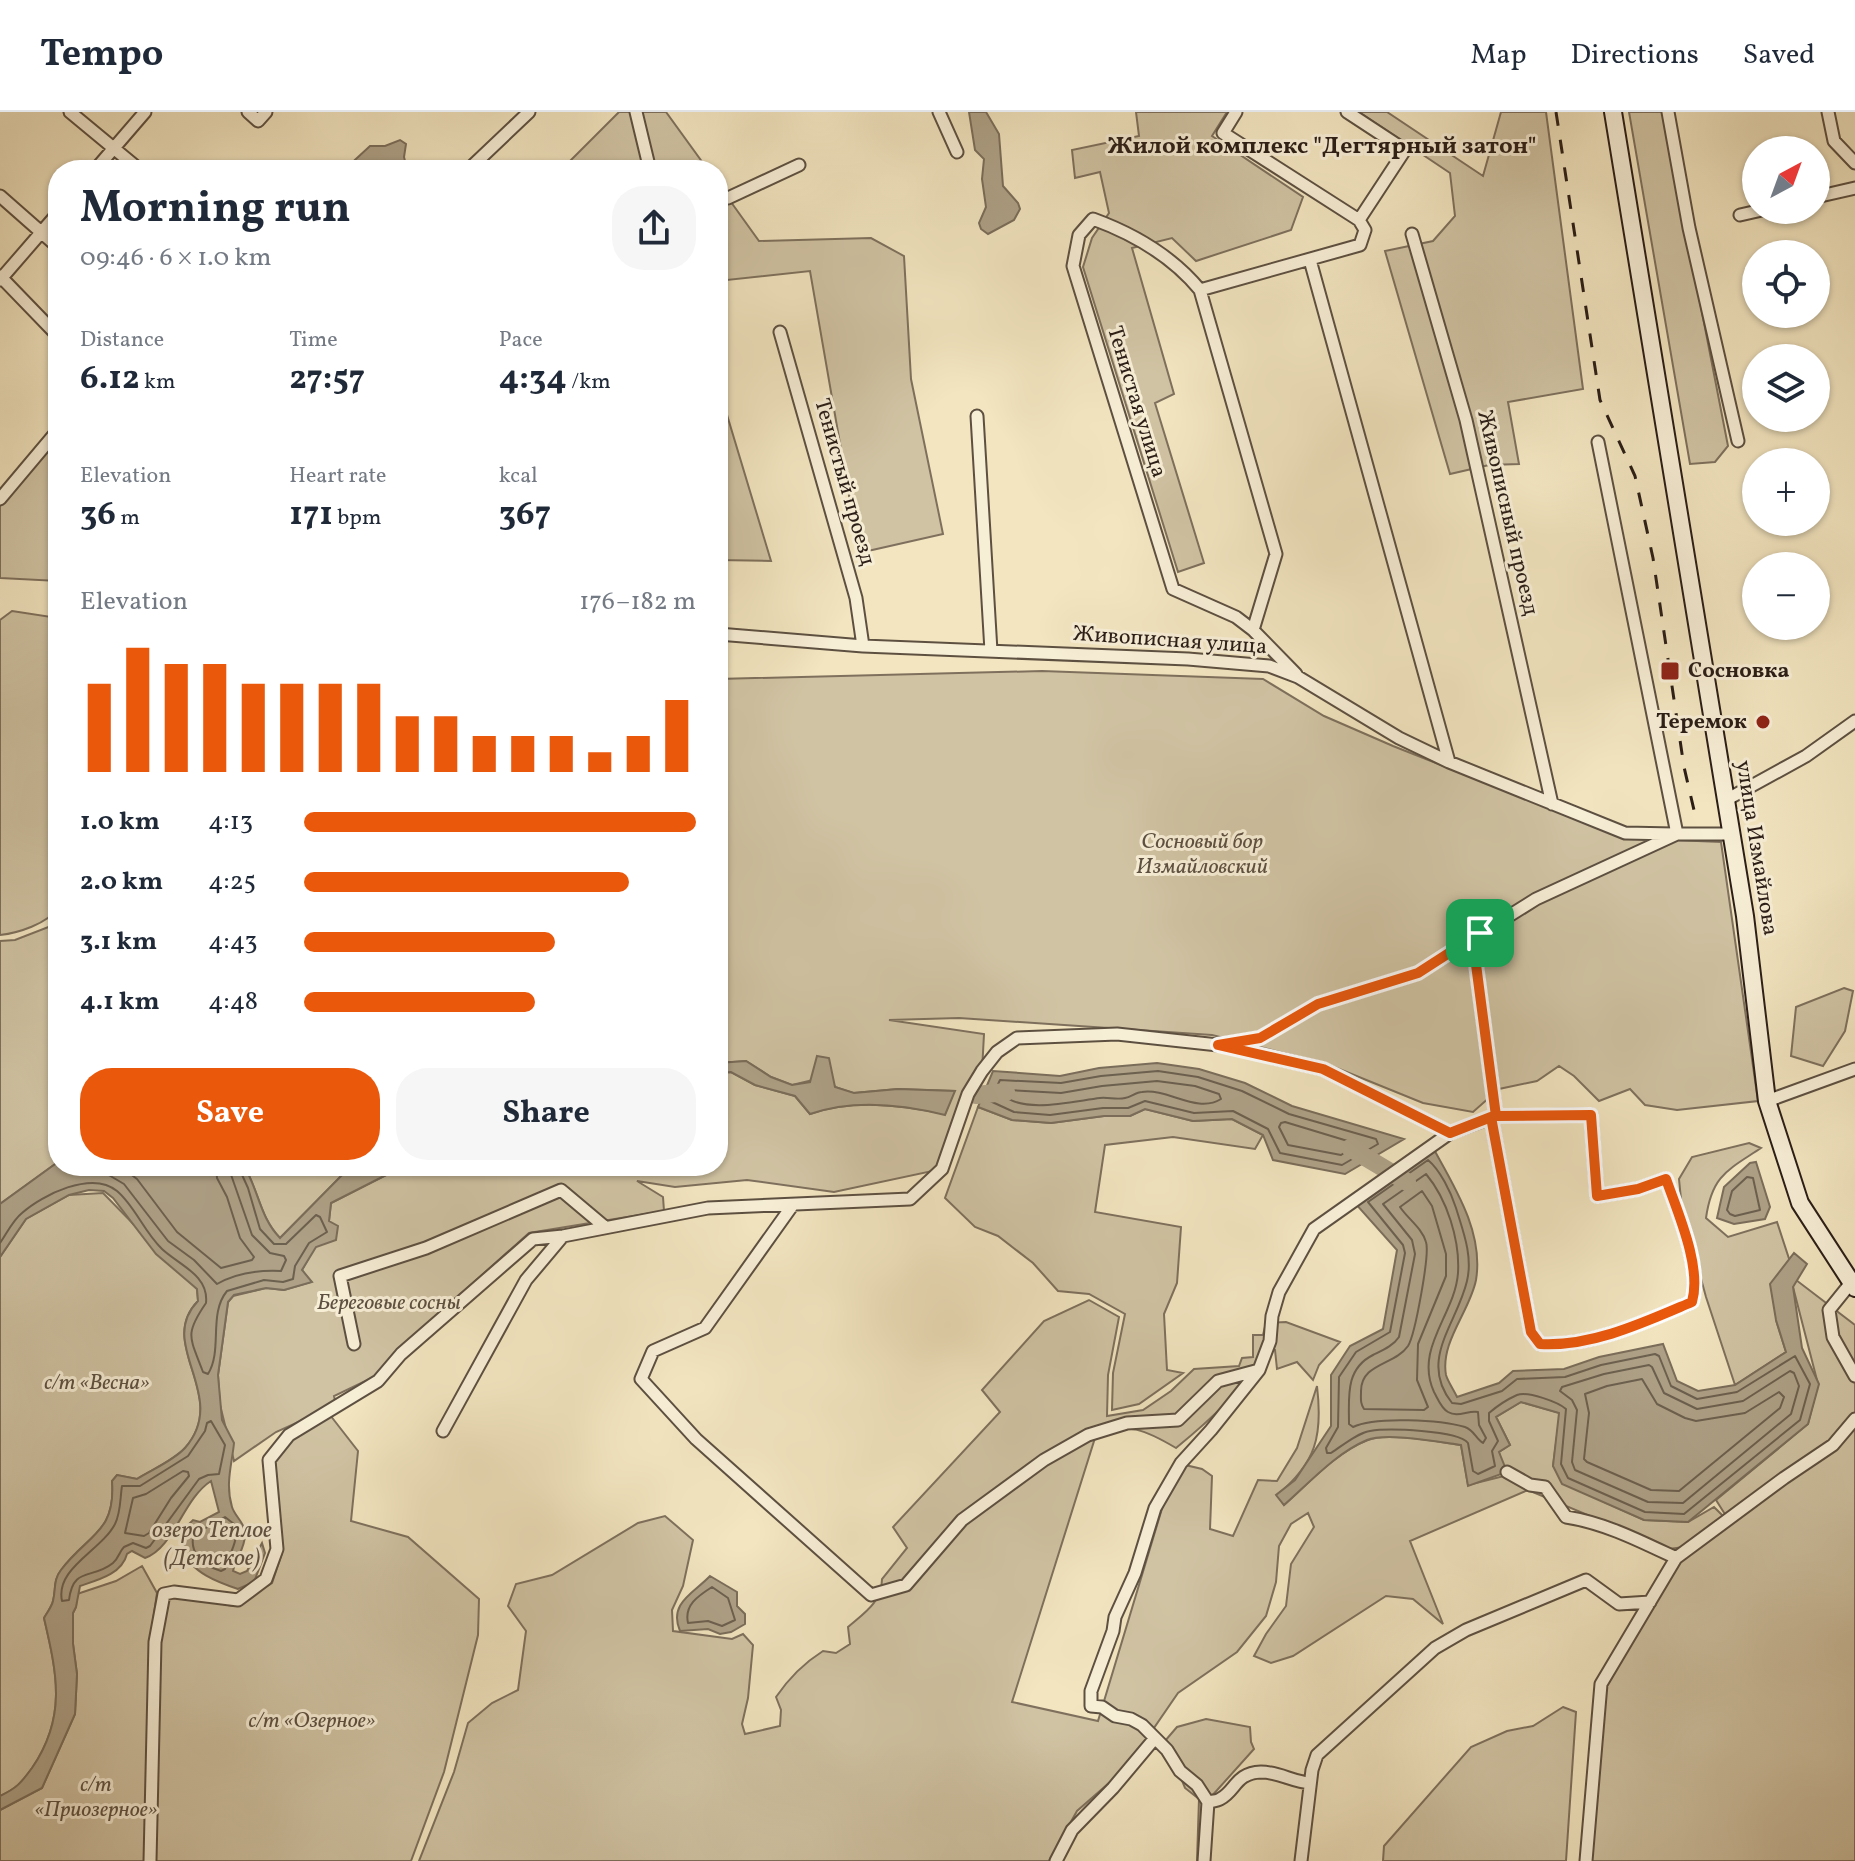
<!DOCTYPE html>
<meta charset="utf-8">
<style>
:root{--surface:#fff;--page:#f6f6f7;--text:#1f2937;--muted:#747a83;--line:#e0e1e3;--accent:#ea580c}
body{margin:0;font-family:Vollkorn,serif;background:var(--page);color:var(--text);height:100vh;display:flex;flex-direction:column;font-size:30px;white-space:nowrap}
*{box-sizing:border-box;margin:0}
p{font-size:26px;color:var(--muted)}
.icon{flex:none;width:44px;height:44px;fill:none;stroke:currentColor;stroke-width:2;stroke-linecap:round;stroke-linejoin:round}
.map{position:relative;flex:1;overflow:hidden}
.details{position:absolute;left:48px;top:48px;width:680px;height:1016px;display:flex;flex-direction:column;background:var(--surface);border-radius:32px;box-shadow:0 2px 6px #0004}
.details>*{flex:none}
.needle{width:52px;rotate:41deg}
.controls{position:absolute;left:1742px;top:24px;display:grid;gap:16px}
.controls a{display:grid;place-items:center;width:88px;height:88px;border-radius:50%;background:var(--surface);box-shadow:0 2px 6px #0004;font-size:40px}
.pin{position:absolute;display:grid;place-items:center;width:68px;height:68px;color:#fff;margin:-34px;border-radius:16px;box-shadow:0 4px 12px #0006}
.round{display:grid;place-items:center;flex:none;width:84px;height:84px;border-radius:32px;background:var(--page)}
.summary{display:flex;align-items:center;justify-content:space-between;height:136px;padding:0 32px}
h1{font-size:44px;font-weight:700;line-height:60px}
.figures{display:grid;grid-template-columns:repeat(3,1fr);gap:12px;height:136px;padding:8px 32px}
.figures div{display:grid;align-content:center}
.figures b{font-size:34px;font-weight:700}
.figures small{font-size:22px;font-weight:400}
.figures p{font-size:22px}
.chart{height:224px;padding:16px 32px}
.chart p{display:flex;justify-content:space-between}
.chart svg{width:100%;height:144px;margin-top:8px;stroke:var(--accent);stroke-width:6}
.cta{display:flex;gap:16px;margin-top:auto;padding:16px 32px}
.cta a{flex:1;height:92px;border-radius:32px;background:var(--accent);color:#fff;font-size:32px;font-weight:700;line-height:92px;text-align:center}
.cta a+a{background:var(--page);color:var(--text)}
ul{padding:0 32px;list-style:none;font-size:26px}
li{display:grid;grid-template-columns:128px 96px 1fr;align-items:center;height:60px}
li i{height:20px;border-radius:10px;background:var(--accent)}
header{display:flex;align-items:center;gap:48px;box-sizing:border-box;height:112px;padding:0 40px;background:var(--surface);border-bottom:2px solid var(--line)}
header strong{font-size:38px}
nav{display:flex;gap:44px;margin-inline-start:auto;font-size:28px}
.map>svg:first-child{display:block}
</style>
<header>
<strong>Tempo</strong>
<nav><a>Map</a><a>Directions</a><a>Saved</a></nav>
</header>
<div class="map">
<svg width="1855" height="1749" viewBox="0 0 1855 1749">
<rect width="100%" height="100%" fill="#f2e5c0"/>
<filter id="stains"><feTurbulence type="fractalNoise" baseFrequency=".0025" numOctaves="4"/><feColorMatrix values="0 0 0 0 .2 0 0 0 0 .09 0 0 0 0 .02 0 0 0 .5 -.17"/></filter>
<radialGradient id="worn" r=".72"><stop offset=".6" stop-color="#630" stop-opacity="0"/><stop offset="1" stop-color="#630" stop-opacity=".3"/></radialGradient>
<!-- green -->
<path fill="#d0c3a3" stroke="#7e705d" stroke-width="2" d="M619 0H666L708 58H561Z
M1136 0H1227L1212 24 1303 85 1291 118 1196 149 1172 126 1132 136 1174 282 1155 291 1204 451 1178 460 1083 155 1092 126 1109 101 1100 60 1075 66 1072 38 1139 24Z
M1359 0H1387L1483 64 1501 0H1546L1583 277 1508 290 1519 352 1489 353 1450 362 1385 139 1433 129 1455 104 1450 61Z
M1629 0H1663L1728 334 1715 350 1690 352Z
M718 72 759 129 871 126 904 144 911 267 943 422 859 441 810 159 718 169Z
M718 273 771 449 718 448Z
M58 322V469L0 466V391Z
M12 499 58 506V796C47 812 18 821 0 823V508Z
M1042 559 1263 567 1324 604 1393 634 1625 726 1721 730 1758 989 1677 998 1645 993 1630 977 1599 989 1574 964 1559 954 1537 969 1499 977 1473 1000 1423 991 1327 952 1212 923 959 906 889 908 984 922 982 959 942 1057 834 1080 747 1068 675 1075 637 1069 663 1085 664 1099 529 1121 399 1237 378 1263 334 1284 336 1293 276 1320 234 1349 220 1293 218 1263 228 1190 233 1184 266 1176 284 1178 311 1170 302 1158 329 1109 331 1091 386 1063 422 1054H718V961L731 960 755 973 795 984 810 1002C853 987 901 993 945 1002L954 979 898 977 853 981 835 975 830 964 792 973 771 965 746 949 718 951V567Z
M51 814 50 841 58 868V1050L0 1092V829L15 828Z
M1844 876 1853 879 1845 919 1823 954 1791 944 1796 895Z
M978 995 1012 1008 1051 1011 1104 1004H1130L1145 997 1193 1009 1232 1007 1263 1023 1255 1037 1173 1025 1105 1033 1095 1100 1181 1115 1177 1171 1164 1202 1167 1258 1183 1261 1139 1292 1112 1298 1113 1261 1125 1202 1089 1182 1058 1179 1033 1151 998 1124 975 1115 945 1086Z
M1749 1031 1761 1036C1728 1058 1712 1063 1706 1106L1728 1125 1777 1110 1796 1168 1855 1213V1749H1591L1604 1574 1679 1448 1728 1407 1716 1388 1808 1312 1818 1272 1793 1175 1776 1208 1786 1240 1735 1273 1706 1185 1682 1097 1679 1067 1692 1045Z
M244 1054H351L280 1126C260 1106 259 1079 244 1054Z
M103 1081 197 1177 198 1189C155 1233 231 1284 185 1336 173 1349 151 1358 137 1367L117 1363 112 1369C116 1422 87 1422 61 1458 53 1468 56 1478 53 1489 52 1494 47 1501 44 1506 57 1562 67 1605 32 1656 21 1671 17 1676 0 1684V1145L26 1107 69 1083Z
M1089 1188 1119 1205 1108 1263 1107 1304 1143 1298 1171 1279 1194 1257 1239 1254 1242 1246 1253 1245V1223H1263L1266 1211 1286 1210 1340 1230 1319 1253 1313 1268 1297 1250 1277 1257 1275 1238 1264 1239C1245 1277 1209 1309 1176 1336 1149 1320 1126 1307 1095 1326L1012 1590 1098 1609 1167 1380 1185 1353 1202 1357 1212 1364 1210 1417 1233 1424 1258 1368 1277 1369 1297 1336 1317 1274C1323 1324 1316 1351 1277 1383L1284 1393C1309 1371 1336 1340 1368 1328 1387 1320 1439 1330 1461 1333L1468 1373 1504 1364 1499 1340 1510 1333 1496 1305 1521 1290 1560 1301 1553 1354 1604 1390 1644 1408 1688 1410 1714 1395 1724 1405 1684 1435 1669 1437 1528 1378 1410 1429 1443 1512 1413 1487 1386 1484 1293 1544 1271 1551 1254 1544 1266 1522 1286 1494 1291 1452 1314 1415 1308 1401 1291 1412 1279 1434 1276 1470 1266 1504 1237 1540 1178 1581 1154 1616 1149 1636 1077 1699 1049 1749H419L454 1660 468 1611 492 1591 518 1578 526 1519 508 1494 516 1472 552 1463 638 1411 665 1404 693 1428 683 1474 672 1498 673 1519 732 1527 743 1522 753 1533 748 1586 742 1612 745 1622 780 1614 781 1598 776 1585C789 1566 804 1551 823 1539L836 1541 850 1532 848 1515C864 1501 882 1490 882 1467L907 1436 893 1415 1000 1300 982 1278 1044 1209Z
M330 1303 358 1339 351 1409 408 1425 479 1487 478 1523 444 1660 411 1749H155L159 1532 168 1486 180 1484 233 1494 272 1471 282 1441 275 1346 285 1331Z
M142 1454 157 1481 150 1529 148 1749H0V1698L42 1676 75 1602 77 1562 73 1532V1501L76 1495 77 1482 116 1469Z
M1563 1595 1576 1600 1566 1749H1383L1384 1734 1471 1635 1507 1619 1533 1614Z
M1206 1607 1250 1615 1251 1630 1254 1637 1210 1686 1205 1749H1197L1199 1687 1185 1676 1174 1649 1158 1637 1177 1615Z"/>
<!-- water -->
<path fill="#aea187" stroke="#7a6d5a" stroke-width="2" d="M969 0H986L999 22 1003 74 1018 91 1020 97 1014 108 988 122 981 117 979 111 986 95 982 67 984 47 975 38Z
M400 28 406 32 404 45 406 53 400 58H344L370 34H385Z
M817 944 829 946 835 975 854 981 898 977 955 979 945 1003C901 992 853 987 810 1002L795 984 755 973 731 960 718 961V951L746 949 771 965 792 973 810 970Z
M1157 951 1199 957 1245 971 1292 994 1404 1027 1345 1062 1273 1048 1263 1023 1232 1007 1193 1009 1145 997 1130 1004H1104L1051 1011 1012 1008 978 995 993 959 1060 964 1099 956Z
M1432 1034C1454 1074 1484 1120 1476 1168 1470 1199 1440 1230 1446 1263 1448 1270 1454 1278 1457 1285L1499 1271 1513 1259 1564 1257 1599 1245 1663 1232 1677 1269 1698 1279 1735 1273 1786 1240 1776 1208 1770 1172 1794 1141 1807 1152 1793 1175 1802 1236 1819 1272 1808 1312 1688 1410 1644 1408 1562 1372 1553 1354 1559 1301 1521 1290 1496 1305 1510 1333 1499 1340 1507 1360 1468 1374 1461 1333C1439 1330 1386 1320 1367 1328 1336 1341 1309 1371 1284 1393L1276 1383 1295 1368 1331 1314V1263L1350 1234 1383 1217 1397 1138 1354 1090Z
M58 1050V1054H244C259 1079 260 1106 280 1126L351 1054H422L386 1063 331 1091 329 1109 338 1114 336 1128 316 1135 302 1158 312 1170 284 1178 266 1176 234 1183 228 1190 218 1263 222 1308 234 1331C232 1352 225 1372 232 1395 235 1405 245 1410 245 1423 245 1436 236 1446 233 1459L240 1462 247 1459 262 1431 265 1441 254 1470 238 1477C220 1471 189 1460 185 1439 183 1432 185 1425 183 1418L193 1408 200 1410 219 1400 211 1369C183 1387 174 1436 145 1446L132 1439 127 1442C122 1462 98 1468 80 1474L76 1495 73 1501V1532L77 1562 75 1602 42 1676 0 1698V1684C17 1676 21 1671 32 1656 67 1605 57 1562 44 1506 47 1501 52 1494 53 1489 56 1478 53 1468 61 1458 88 1422 116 1421 112 1369L117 1363 137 1367C151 1358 173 1349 185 1336 231 1283 155 1233 198 1189L197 1177 156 1142 113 1086 104 1079 89 1078 69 1083 26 1107 0 1145V1092Z
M1756 1050 1770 1095 1765 1107 1734 1112 1717 1106 1724 1075 1750 1051Z
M710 1464 737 1480V1494L745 1502V1512L731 1520 720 1522 708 1517 680 1519C668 1491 694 1481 710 1464Z"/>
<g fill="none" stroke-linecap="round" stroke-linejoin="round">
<!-- shore -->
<path stroke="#6c604f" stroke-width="2" d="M1158 959 1198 965 1242 979 1289 1002 1376 1027 1378 1032 1342 1053 1280 1041 1268 1017 1233 999 1194 1001 1145 989 1128 996H1103L1050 1003 1014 1000 990 989 1000 968 1061 971 1101 964Z
M1157 969 1195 974 1219 982 1221 987C1197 1002 1168 976 1142 980 1136 980 1131 985 1125 986 1117 988 1108 985 1100 986 1074 989 1024 1002 1003 983L1007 978 1061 981 1102 974Z
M1285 1010 1351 1030 1353 1035 1341 1043 1288 1033 1279 1015 1281 1011Z
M1428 1048C1440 1058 1451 1080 1456 1096 1463 1119 1473 1144 1467 1169 1457 1212 1418 1248 1452 1291L1461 1292 1502 1279 1517 1267 1565 1265 1601 1253 1655 1242 1659 1244 1671 1274 1697 1287 1737 1280 1795 1244 1810 1272 1800 1308 1684 1402 1645 1400 1568 1366 1561 1352 1566 1297C1558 1290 1528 1279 1517 1283 1508 1287 1496 1295 1489 1301V1309L1498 1329 1492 1339 1495 1354 1478 1362 1473 1359 1468 1331C1458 1318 1387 1316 1370 1319 1357 1321 1342 1334 1331 1341H1327L1326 1336 1338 1315 1339 1265 1356 1240 1390 1220 1405 1141 1403 1133 1368 1090Z
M75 1054 77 1062H107L124 1072 168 1129 194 1148 217 1172C236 1161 260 1158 281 1159L286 1148 284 1144 270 1141 252 1123 228 1054
M120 1054 137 1067 177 1120 221 1156 252 1148 254 1145 240 1126 227 1085 217 1066 216 1054
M1426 1062C1447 1087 1460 1128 1458 1161 1455 1203 1414 1236 1434 1280 1438 1287 1441 1296 1448 1300 1458 1306 1468 1298 1478 1300L1479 1313 1486 1326 1483 1331C1476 1327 1474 1318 1465 1315 1441 1308 1375 1304 1353 1315L1349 1312C1349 1285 1345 1257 1373 1243 1383 1238 1393 1234 1399 1225L1415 1142 1412 1128 1383 1092Z
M1747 1065 1753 1066 1760 1098 1735 1104 1730 1102 1727 1098 1732 1079Z
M1422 1079 1432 1094 1446 1142V1164L1418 1232 1417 1268 1428 1295 1424 1298 1364 1297C1360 1291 1361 1287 1361 1279 1361 1251 1395 1253 1408 1234 1415 1223 1430 1142 1426 1130 1422 1116 1408 1107 1400 1095Z
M0 1131C7 1121 13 1108 22 1101 42 1083 92 1058 117 1079 135 1094 144 1120 162 1137 179 1153 209 1163 206 1191 184 1223 190 1225 203 1260L208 1262C223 1238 208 1202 227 1179L264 1168 283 1170 293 1167 295 1154 309 1131 327 1120 320 1105 316 1103 286 1132H274L260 1117 248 1076 238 1054
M1649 1253 1652 1255 1664 1281 1697 1297 1743 1289 1790 1259 1794 1261 1799 1274 1791 1302 1683 1391 1648 1390 1575 1358 1572 1350 1577 1298 1572 1288 1560 1279 1562 1275 1604 1262Z
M1642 1267 1657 1292 1685 1306 1696 1309 1745 1301 1779 1280 1784 1285 1780 1296 1679 1379 1651 1378 1587 1350 1584 1347 1589 1301 1585 1282 1607 1274Z
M211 1309 225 1333 219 1362 208 1363 199 1367 150 1434 146 1436 133 1431 124 1435C119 1440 119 1446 113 1451 92 1468 73 1454 69 1488L62 1489C55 1456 101 1439 115 1412 121 1400 120 1386 122 1374H140L188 1344 205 1319 207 1311Z
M183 1359 188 1360 189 1364 171 1386 149 1421 144 1424 125 1421 133 1386 146 1382Z
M225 1405 234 1412C240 1430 229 1440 225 1457L221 1459C201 1453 187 1439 195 1418L204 1417Z
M712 1475 728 1486 735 1508 722 1514 708 1509 688 1511C684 1493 698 1484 712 1475Z"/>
<!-- river -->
<path stroke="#aea187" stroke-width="18" d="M976 983 1006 980
M1350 1036 1407 1070"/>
<!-- street casing -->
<g stroke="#5d5041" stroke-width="15">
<path id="street" d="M70 0 140 58
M248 0 258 9 266 0
M636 0 650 58
M939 0 957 40
M1236 0 1223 21 1359 108 1365 118 1360 133 1200 178C1172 144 1134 122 1093 107L1079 123 1073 154 1173 477 1236 505 1253 518
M1347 0 1405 38 1359 108
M1668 0 1689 116 1738 329
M1828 0 1834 29 1855 51
M95 58 145 0
M468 58 529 0
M0 84 58 135
M718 85 728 86 799 53
M1816 85 1855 76
M1740 103 1762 98
M1412 122 1466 308 1552 692
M1310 148 1449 650
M0 164 58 224
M0 168 58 101
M1200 178 1276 442 1253 518 1296 562
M780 220 856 486 863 534
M977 304 991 539
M1598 330 1677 722H1732
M0 387 58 318
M718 522 863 534 1188 547 1269 554 1298 565 1399 626 1449 650 1625 721 1674 722
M1726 688 1806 644 1855 609
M1224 934 1323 957 1450 1021
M1767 989 1855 957
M1491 1005 1531 1220 1540 1232C1592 1235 1645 1210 1692 1190 1702 1155 1678 1101 1666 1067L1638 1077 1597 1084 1591 1003 1496 1004
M792 1094 705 1216 653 1239 641 1267 696 1327 871 1483 906 1473 962 1408 1044 1348 1088 1323 1127 1311 1178 1308 1218 1269 1259 1258
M1850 1172 1829 1198 1833 1225 1855 1264
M354 1232 340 1164 426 1136 561 1078 605 1115
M443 1319 526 1168 563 1124
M1507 1360 1530 1373 1545 1375 1566 1405C1605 1411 1640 1429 1676 1446
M1208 1690C1212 1689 1217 1689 1220 1687 1236 1679 1235 1661 1261 1660 1279 1660 1293 1670 1310 1671
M150 1749 155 1530 164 1482 174 1480 238 1488 266 1467 277 1437 269 1348 289 1323 378 1269 401 1242 533 1127 563 1124 708 1096 910 1087 942 1057 968 982 982 959 997 940 1017 926 1117 922 1218 933 1260 926 1318 892 1418 861 1536 787 1677 722
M1056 1749 1072 1718 1113 1676 1155 1626
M1204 1749 1208 1690 1197 1673 1180 1659 1167 1638 1142 1613 1131 1607 1115 1604 1102 1595 1091 1594V1579L1113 1519 1115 1505 1135 1461 1155 1396 1181 1351 1211 1318 1259 1258 1270 1229 1272 1204 1279 1180 1314 1117 1450 1021 1496 1004 1475 845 1480 821
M1301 1749 1312 1658 1317 1643 1435 1536 1466 1518 1586 1468 1619 1492 1650 1490
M1586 1749 1601 1572 1676 1446 1784 1366 1833 1333 1855 1307"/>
</g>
<!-- secondary casing -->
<g stroke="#2b1e17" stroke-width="20">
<path id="secondary" d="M1613 0 1745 804 1767 989 1800 1091 1855 1176"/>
</g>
<!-- street -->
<use href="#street" stroke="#f7eed6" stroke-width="11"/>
<!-- secondary -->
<use href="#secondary" stroke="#f7eed6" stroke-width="16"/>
<!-- rail -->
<path stroke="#2b1e17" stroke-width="3" stroke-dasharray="14 14" stroke-linecap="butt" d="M1556 0 1600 288 1635 364 1653 446 1684 655 1697 711"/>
</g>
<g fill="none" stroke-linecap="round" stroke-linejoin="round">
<!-- route casing -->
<g stroke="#fff" stroke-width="16">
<path id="route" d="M1480 821 1475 845 1496 1004 1591 1003 1597 1084 1638 1077 1666 1067C1678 1101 1702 1155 1692 1190 1645 1210 1592 1235 1540 1232L1531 1220 1491 1005 1450 1021 1323 957 1218 933 1260 926 1318 892 1418 861Z"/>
</g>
<!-- route -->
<use href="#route" stroke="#ea580c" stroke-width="10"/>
</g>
<!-- markers -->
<g fill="#8f2418" stroke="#f7eed6" stroke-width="3">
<rect x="1660" y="549" width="20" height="20" rx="4"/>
<circle cx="1763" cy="610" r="8"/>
</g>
<g text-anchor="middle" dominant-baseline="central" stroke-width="6" stroke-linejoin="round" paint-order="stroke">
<!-- street labels -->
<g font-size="22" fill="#2b1e17" stroke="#f7eed6">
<text transform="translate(1136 290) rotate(73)">Тенистая улица</text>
<text transform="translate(844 370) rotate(74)">Тенистый проезд</text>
<text transform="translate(1507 401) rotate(77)">Живописный проезд</text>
<text transform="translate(1170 529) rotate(4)">Живописная улица</text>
<text transform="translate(1756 736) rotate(81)">улица Измайлова</text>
</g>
<!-- poi labels -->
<g font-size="22" font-weight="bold" fill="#2b1e17" stroke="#f7eed6" text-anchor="start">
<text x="1688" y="559">Сосновка</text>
<text x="1747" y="610" text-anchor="end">Теремок</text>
</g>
<!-- park labels -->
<g font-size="22" font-style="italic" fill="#5d5041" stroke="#f7eed6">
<text x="1202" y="730">Сосновый бор<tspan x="1202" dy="25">Измайловский</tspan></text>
<text x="389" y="1191">Береговые сосны</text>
<text x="97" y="1271">с/т «Весна»</text>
<text x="312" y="1609">с/т «Озерное»</text>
<text x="96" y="1673">с/т<tspan x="96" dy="25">«Приозерное»</tspan></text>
</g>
<!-- neighbourhood labels -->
<g font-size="24" font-weight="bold" fill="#2b1e17" stroke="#f7eed6">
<text x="1322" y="35">Жилой комплекс "Дегтярный затон"</text>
</g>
<!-- water labels -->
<g font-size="24" font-style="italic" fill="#5f5244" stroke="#f7eed6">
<text x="212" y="1419">озеро Теплое<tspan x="212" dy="28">(Детское)</tspan></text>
</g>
</g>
<rect width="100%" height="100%" filter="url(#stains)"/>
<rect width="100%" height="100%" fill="url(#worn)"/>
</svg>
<div class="controls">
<a><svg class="needle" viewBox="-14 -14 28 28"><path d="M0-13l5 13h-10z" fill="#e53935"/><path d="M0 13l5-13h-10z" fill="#747a83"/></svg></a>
<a><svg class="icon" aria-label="locate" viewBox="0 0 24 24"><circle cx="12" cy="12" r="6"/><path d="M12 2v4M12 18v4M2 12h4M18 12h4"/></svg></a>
<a><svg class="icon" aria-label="layers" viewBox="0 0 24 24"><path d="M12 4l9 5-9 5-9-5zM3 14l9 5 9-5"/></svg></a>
<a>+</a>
<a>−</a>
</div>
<div class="pin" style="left:1480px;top:821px;background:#1e9e55"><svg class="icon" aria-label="arrive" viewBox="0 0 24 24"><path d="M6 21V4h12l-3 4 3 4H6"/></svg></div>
<section class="details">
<div class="summary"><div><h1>Morning run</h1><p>09:46 · 6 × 1.0 km</p></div><a class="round"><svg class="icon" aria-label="share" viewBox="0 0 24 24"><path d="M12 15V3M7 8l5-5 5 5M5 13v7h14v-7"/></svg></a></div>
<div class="figures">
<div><p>Distance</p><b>6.12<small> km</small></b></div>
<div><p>Time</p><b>27:57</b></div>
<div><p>Pace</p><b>4:34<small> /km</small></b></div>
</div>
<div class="figures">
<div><p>Elevation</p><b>36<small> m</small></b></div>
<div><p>Heart rate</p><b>171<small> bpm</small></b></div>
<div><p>kcal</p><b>367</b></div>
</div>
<div class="chart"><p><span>Elevation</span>176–182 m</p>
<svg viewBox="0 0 160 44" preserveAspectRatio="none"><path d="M5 44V17M15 44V6M25 44V11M35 44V11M45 44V17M55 44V17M65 44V17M75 44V17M85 44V27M95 44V27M105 44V33M115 44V33M125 44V33M135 44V38M145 44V33M155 44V22"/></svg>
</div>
<ul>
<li><b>1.0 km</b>4:13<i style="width:100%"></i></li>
<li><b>2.0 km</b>4:25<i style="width:83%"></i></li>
<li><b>3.1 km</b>4:43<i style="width:64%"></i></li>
<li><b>4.1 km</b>4:48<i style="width:59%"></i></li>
</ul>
<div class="cta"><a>Save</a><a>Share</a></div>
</section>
</div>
